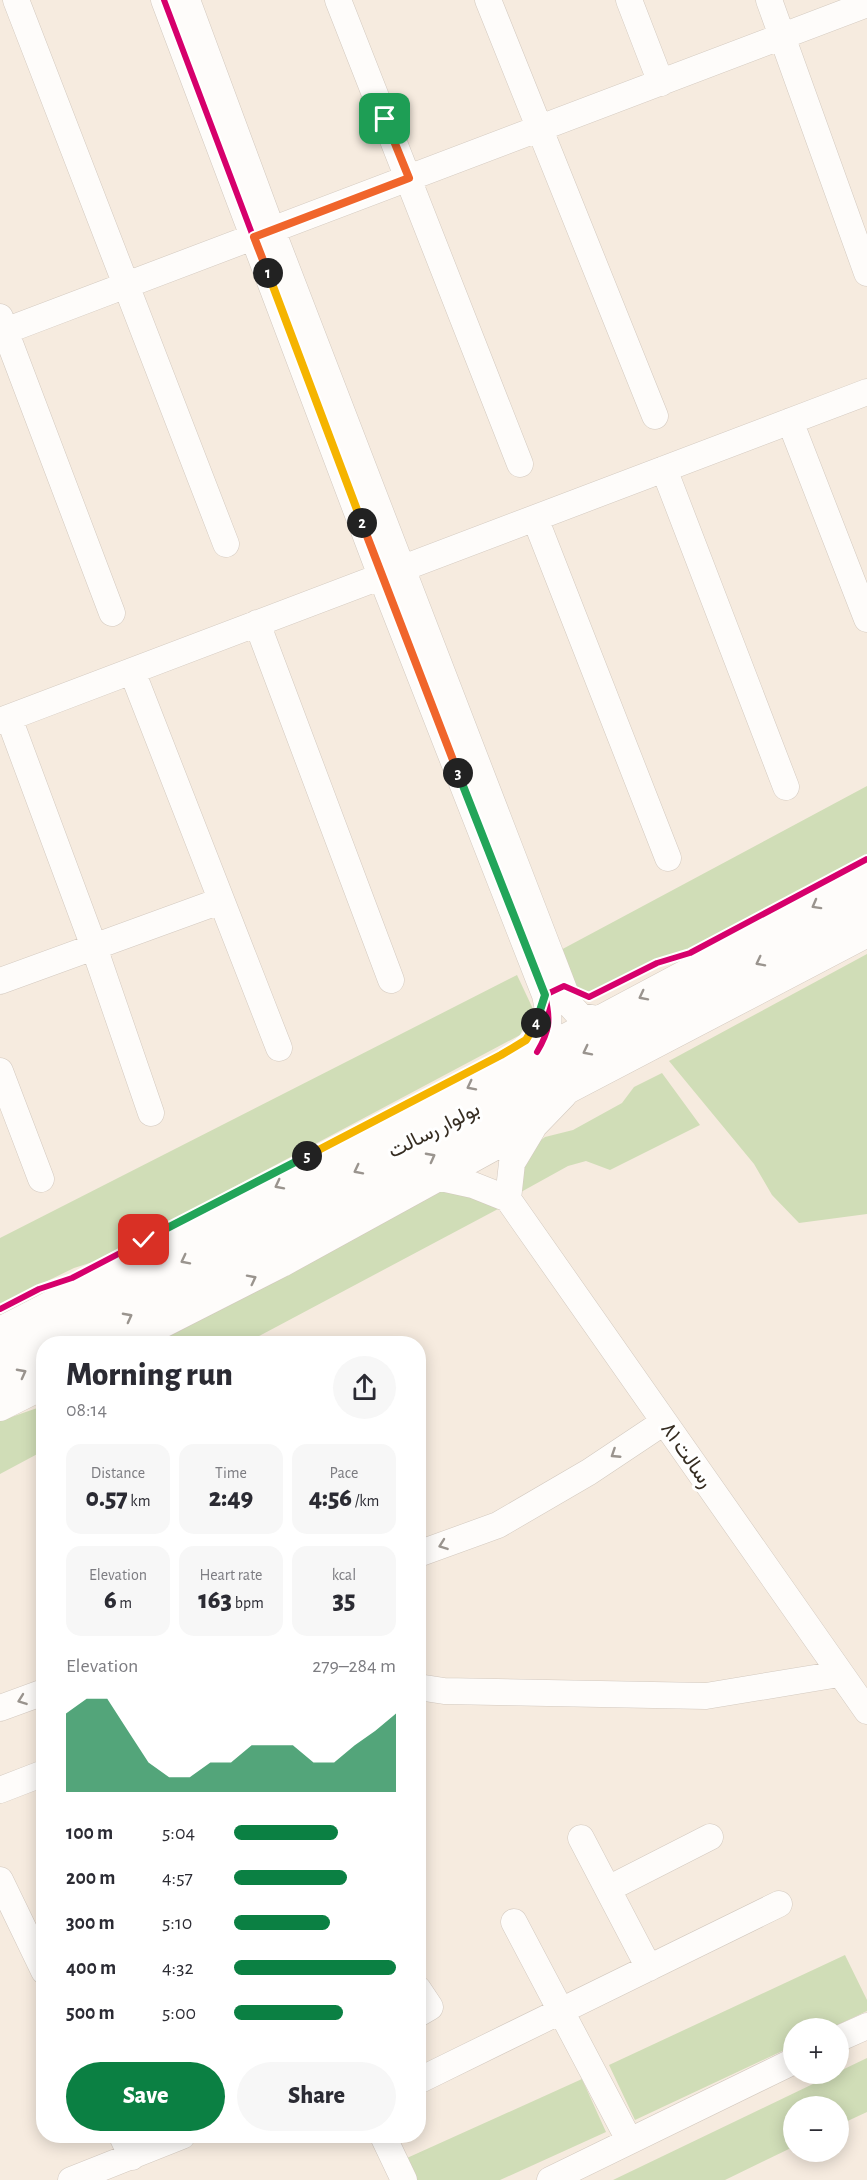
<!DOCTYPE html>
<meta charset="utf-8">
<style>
:root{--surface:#fff;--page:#f7f7f7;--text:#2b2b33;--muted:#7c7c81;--accent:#0b8043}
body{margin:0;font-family:"Alegreya Sans",Vazirmatn,sans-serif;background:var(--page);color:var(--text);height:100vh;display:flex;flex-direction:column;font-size:22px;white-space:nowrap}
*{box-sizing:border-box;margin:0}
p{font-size:20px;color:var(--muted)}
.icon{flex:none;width:33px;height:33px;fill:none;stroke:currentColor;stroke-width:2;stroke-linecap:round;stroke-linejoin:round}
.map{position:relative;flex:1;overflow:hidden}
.details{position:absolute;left:36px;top:1336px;width:390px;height:807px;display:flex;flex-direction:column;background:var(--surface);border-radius:24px;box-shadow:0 3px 15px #0003}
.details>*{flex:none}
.buttons{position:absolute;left:783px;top:2018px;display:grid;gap:12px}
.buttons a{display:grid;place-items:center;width:66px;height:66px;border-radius:50%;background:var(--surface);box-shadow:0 3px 15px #0003;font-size:30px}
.pin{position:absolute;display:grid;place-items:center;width:51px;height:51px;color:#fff;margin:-26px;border-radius:12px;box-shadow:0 3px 9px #0006}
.km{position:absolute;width:30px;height:30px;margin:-15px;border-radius:50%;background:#222;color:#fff;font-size:16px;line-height:30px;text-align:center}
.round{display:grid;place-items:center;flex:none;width:63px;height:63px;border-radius:32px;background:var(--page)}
.head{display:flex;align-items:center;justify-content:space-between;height:102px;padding:0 30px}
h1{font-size:33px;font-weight:800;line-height:45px}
.metrics{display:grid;grid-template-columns:repeat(3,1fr);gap:9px;height:102px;padding:6px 30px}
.metrics div{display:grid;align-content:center;border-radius:15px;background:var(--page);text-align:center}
.metrics b{font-size:26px;font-weight:800}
.metrics small{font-size:16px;font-weight:400}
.metrics p{font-size:16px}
.chart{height:168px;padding:12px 30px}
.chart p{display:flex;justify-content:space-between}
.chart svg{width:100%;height:108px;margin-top:6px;fill:var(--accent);opacity:.7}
.cta{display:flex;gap:12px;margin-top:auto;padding:12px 30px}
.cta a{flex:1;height:69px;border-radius:36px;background:var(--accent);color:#fff;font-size:24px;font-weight:800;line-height:69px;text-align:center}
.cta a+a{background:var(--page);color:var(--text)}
ul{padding:0 30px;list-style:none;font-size:20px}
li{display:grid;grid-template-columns:96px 72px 1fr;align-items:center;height:45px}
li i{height:15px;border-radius:8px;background:var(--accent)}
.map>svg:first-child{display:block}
</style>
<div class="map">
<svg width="867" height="2180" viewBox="0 0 867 2180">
<rect width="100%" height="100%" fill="#f6ebdf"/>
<!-- green -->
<path fill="#d0ddb7" d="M867 786V858L702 949 686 952 594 997 575 990 557 952Z
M867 954V1214L799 1223 772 1195 754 1164 669 1061Z
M517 975 533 1009 520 1035 93 1262 74 1268 0 1304V1238Z
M662 1073 700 1125 610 1170 586 1161 568 1166 521 1192 520 1169 535 1145 545 1137 573 1130 622 1103 634 1087Z
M442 1189 472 1192 498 1209 244 1344H155Z
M43 1406V1451L0 1474V1421Z
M845 1955 867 2000V2011L831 2028H794L793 2046 635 2120 609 2065Z
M867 2058V2112L839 2125 838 2106H794L793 2147 725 2180H613Z
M582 2079 606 2132 500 2180H393L387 2167Z"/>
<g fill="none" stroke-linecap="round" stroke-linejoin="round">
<!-- minor casing -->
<g stroke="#d3c9bf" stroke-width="27">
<path id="minor" d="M16 0 226 544
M164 0 381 576 545 995C551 1021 550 1030 537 1052
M187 0 272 230 570 1005 580 1016 598 1019
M338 0 520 464
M488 0 655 416
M629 0 661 83
M769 0 867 273
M0 317 112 613
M0 333 867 4
M790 421 867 619
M664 469 786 787
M535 518 668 858
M257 623 391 980
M132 671 279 1048
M9 718 94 947 151 1113
M0 721 867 392
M0 981 220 901
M0 1071 41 1179
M441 1178 473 1185 508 1199
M508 1199 867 1711
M508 1199 512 1163 533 1128
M0 1330 537 1052 867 876
M125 1344 282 1264 535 1125 564 1095
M0 1408 44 1386
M418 1554 498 1525 589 1472 664 1422
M418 1687 444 1691 706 1696 839 1674
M0 1708 44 1692
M0 1790 44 1773
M581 1838 649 1968
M0 1880 44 1971
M608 1889 710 1837
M514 1922 629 2140
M418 1989 430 2007 418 2014
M838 2039 867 2026
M418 2081 779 1904
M122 2136 132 2157
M383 2136 404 2180
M71 2180 182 2136
M550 2180 794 2061"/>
</g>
<!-- major casing -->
<g stroke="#d3c9bf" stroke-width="33">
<path id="major" d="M77 1344 867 931
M0 1356 867 904
M0 1384 44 1361"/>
</g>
<!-- minor -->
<use href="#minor" stroke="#fefcfa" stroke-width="26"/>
<!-- major -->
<use href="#major" stroke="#fefcfa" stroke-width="32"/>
<!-- cycleway casing -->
<g stroke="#fff" stroke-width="10">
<path id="cycleway" d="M164 0 381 576 545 995C551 1021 550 1030 537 1052
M0 1309 39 1289 72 1278 501 1055C533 1035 533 1030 545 995L564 986 589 997 657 963 690 953 867 859"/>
</g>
<!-- cycleway -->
<use href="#cycleway" stroke="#d6006c" stroke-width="6"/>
</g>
<!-- one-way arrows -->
<defs><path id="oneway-chevron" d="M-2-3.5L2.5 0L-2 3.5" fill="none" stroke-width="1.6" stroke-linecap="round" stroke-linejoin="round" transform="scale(1.5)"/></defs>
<g stroke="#9a948e">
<use href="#oneway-chevron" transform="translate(816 905) rotate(151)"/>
<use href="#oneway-chevron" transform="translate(760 962) rotate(153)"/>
<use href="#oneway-chevron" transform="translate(643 996) rotate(153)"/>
<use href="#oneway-chevron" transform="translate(587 1051) rotate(153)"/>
<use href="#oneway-chevron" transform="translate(471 1086) rotate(153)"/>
<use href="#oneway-chevron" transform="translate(431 1157) rotate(-28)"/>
<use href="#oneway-chevron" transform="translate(358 1170) rotate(153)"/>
<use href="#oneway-chevron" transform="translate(279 1185) rotate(153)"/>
<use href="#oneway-chevron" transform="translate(185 1260) rotate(153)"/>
<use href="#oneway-chevron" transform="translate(252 1279) rotate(-27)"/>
<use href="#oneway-chevron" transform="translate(128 1317) rotate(-28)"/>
<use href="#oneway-chevron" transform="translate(22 1373) rotate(-28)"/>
<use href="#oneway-chevron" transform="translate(615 1454) rotate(147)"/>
<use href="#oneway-chevron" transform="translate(443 1545) rotate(160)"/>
<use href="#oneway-chevron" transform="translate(22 1700) rotate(160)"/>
</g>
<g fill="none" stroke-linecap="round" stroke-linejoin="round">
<!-- split-1 casing -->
<g stroke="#fff" stroke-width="12">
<path id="split-1" d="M268 273 254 237 409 178 385 119"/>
</g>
<!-- split-2 casing -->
<g stroke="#fff" stroke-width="12">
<path id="split-2" d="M268 273 362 523"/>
</g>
<!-- split-3 casing -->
<g stroke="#fff" stroke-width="12">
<path id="split-3" d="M362 523 458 773"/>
</g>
<!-- split-4 casing -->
<g stroke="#fff" stroke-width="12">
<path id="split-4" d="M458 773 545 995 536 1023"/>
</g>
<!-- split-5 casing -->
<g stroke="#fff" stroke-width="12">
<path id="split-5" d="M307 1156 501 1055 526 1040 536 1023"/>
</g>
<!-- split-6 casing -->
<g stroke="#fff" stroke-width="12">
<path id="split-6" d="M144 1240 307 1156"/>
</g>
<!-- split-1 -->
<use href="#split-1" stroke="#f0652b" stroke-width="8"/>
<!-- split-2 -->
<use href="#split-2" stroke="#f5b400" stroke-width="8"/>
<!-- split-3 -->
<use href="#split-3" stroke="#f0652b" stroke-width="8"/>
<!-- split-4 -->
<use href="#split-4" stroke="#22a559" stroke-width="8"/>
<!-- split-5 -->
<use href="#split-5" stroke="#f5b400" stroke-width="8"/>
<!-- split-6 -->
<use href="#split-6" stroke="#22a559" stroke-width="8"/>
</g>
<g text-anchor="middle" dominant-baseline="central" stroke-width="6" stroke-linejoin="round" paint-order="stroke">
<!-- street labels -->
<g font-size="21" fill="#362d22" stroke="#fff">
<text transform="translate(434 1130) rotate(-27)">بولوار رسالت</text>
<text transform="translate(687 1455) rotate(55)">رسالت ۸۱</text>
</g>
</g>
</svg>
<div class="buttons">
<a>+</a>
<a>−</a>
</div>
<div class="pin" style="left:385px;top:119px;background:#1e9e55"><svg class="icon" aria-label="arrive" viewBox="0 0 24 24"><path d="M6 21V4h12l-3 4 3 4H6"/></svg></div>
<div class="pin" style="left:144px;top:1240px;background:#d93025"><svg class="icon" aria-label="check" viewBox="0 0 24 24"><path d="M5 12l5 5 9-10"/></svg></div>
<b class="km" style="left:268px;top:273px">1</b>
<b class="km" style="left:362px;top:523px">2</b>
<b class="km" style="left:458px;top:773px">3</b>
<b class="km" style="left:536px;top:1023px">4</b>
<b class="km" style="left:307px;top:1156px">5</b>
<section class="details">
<div class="head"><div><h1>Morning run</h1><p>08:14</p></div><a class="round"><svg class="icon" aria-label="share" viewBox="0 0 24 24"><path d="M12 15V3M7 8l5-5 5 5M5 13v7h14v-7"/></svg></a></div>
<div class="metrics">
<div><p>Distance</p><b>0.57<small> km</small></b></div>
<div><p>Time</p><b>2:49</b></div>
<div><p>Pace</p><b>4:56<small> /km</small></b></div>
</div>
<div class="metrics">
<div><p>Elevation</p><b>6<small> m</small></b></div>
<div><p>Heart rate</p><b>163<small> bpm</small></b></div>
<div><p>kcal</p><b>35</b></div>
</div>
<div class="chart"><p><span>Elevation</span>279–284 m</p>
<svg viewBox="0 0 160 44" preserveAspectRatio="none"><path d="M0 44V12L10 6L20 6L30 19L40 32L50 38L60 38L70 32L80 32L90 25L100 25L110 25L120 32L130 32L140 25L150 19L160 12V44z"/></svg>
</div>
<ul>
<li><b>100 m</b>5:04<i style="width:64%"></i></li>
<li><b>200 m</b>4:57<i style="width:70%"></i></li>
<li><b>300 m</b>5:10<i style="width:59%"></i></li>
<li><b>400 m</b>4:32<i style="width:100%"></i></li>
<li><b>500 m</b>5:00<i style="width:67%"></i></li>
</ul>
<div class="cta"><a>Save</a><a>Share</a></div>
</section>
</div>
